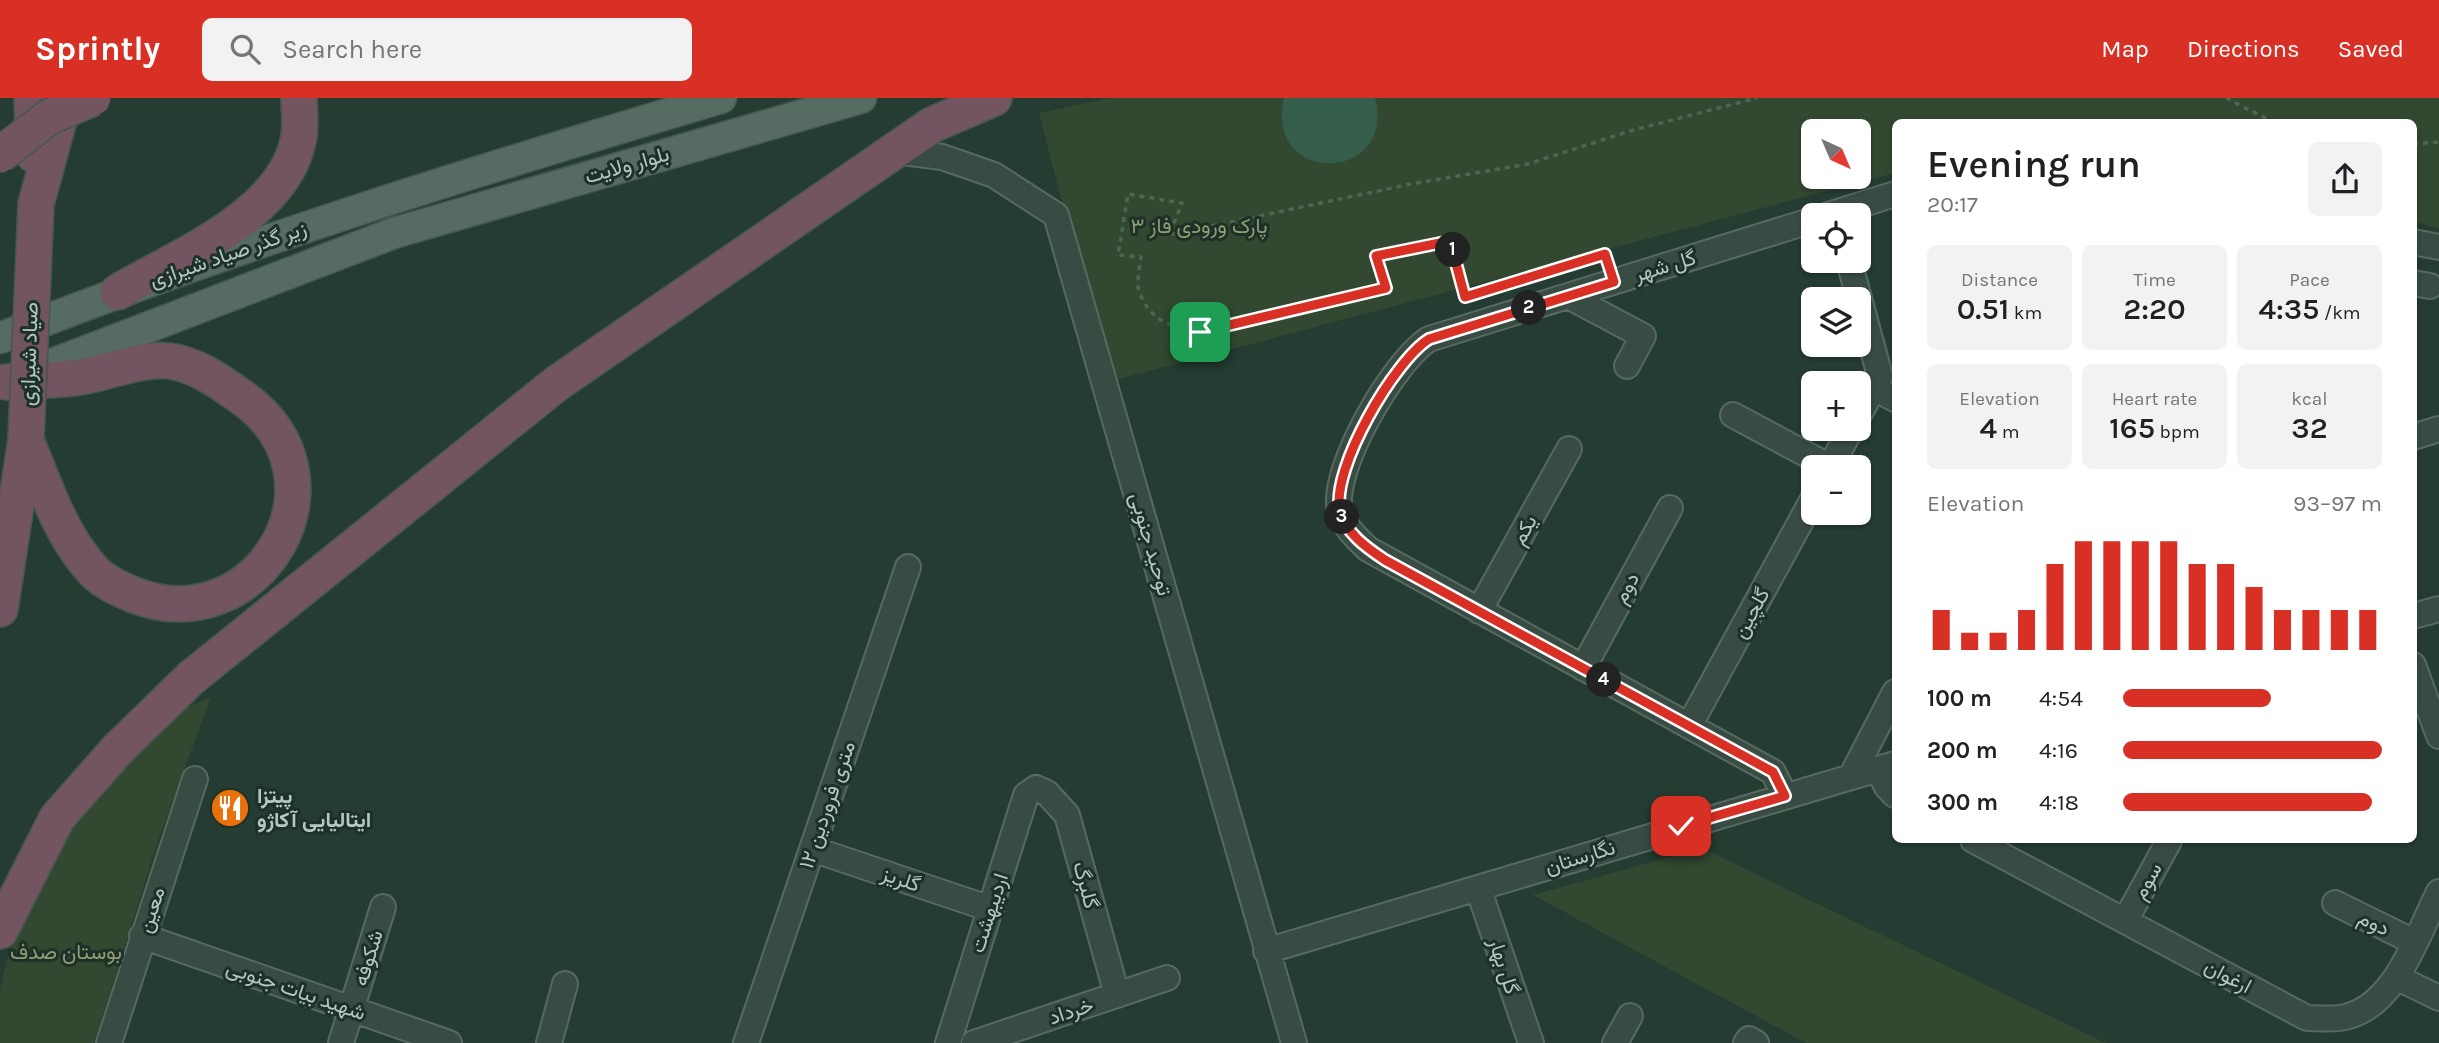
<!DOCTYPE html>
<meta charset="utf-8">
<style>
:root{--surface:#fff;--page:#f2f2f2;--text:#202124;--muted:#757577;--accent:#d93025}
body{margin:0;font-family:Karla,Vazirmatn,sans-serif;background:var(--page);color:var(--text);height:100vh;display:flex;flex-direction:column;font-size:26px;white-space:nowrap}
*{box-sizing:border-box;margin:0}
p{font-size:23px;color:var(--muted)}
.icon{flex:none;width:38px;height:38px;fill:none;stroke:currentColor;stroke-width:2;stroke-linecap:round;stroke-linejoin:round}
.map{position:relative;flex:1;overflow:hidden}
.panel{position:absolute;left:1892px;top:21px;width:525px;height:724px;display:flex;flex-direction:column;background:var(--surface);border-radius:10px;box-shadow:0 2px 5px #0004}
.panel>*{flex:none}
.needle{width:46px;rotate:136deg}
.tools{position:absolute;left:1801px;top:21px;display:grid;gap:14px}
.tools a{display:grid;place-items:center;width:70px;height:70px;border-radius:10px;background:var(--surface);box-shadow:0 2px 5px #0004;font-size:35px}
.pin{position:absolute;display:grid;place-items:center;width:60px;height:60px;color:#fff;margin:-30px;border-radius:14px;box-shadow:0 4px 10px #0006}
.km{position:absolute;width:35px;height:35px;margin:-18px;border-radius:50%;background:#222;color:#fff;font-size:19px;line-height:35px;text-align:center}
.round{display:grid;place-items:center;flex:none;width:74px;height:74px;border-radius:10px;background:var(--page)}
.overview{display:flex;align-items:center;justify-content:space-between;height:119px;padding:0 35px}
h1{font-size:38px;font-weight:600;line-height:52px}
.metrics{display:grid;grid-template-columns:repeat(3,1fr);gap:10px;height:119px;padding:7px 35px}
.metrics div{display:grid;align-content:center;border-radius:10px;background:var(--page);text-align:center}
.metrics b{font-size:30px;font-weight:600}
.metrics small{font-size:19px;font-weight:400}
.metrics p{font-size:19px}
.chart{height:196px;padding:14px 35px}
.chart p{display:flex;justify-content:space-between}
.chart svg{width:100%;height:126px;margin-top:7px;stroke:var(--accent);stroke-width:6}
ul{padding:0 35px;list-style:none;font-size:23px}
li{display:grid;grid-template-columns:112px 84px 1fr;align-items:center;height:52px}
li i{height:18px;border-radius:9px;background:var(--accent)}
header{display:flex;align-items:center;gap:42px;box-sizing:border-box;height:98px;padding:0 35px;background:var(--accent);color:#fff}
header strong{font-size:33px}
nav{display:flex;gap:38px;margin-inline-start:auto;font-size:24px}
.search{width:490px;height:63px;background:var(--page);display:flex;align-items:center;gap:18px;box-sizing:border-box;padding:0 24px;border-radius:10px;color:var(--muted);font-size:26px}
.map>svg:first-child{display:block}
</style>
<header>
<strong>Sprintly</strong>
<div class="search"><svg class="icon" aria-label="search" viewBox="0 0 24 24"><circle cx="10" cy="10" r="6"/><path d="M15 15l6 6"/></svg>Search here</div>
<nav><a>Map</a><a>Directions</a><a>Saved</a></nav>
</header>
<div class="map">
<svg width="2439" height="945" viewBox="0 0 2439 945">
<rect width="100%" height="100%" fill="#243c32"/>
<!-- green -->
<path fill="#324830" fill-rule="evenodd" d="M1110 0H2439V131L2413 123V24H2100L2095 22 2084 24H1895V75L1108 284 1039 15ZM1813 33H1858V79H1813Z
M211 599 159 740 94 945H0V891L14 835 83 703 163 620Z
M1702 750 2106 945H1806L1533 797Z"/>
<!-- water -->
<path fill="#345e4b" d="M1284 0H1375C1397 85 1264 89 1284 0Z"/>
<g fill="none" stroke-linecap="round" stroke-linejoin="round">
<!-- minor casing -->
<g stroke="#566a62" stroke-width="28">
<path id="minor" d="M895 53 942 59 994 77 1056 117 1294 945
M1828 117 1895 96
M2413 144 2439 149
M1849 163 1880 278 1874 290 1895 301
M2413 185 2430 188
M1568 198 1643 238 1627 268
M1733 317 1830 369
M1858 318 1874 290
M2413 339 2439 331
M1830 369 1851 331
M1479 513 1569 351
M2413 518 2439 511
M2413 567 2439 638
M1583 570 1670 410
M1689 628 1813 401
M1878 671 1887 689 1895 697
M1851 679 1895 594
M1785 698 1773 674 1368 451C1357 440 1344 429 1340 413 1330 372 1394 263 1429 241L1813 122
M1973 742 2307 920C2320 920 2333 922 2345 919 2396 908 2418 835 2439 794
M812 751 991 811
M1478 790 1531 945
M2335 805 2414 844
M2125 823 2169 743
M142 838 449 945
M1266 853 1895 666
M2398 880 2439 900
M109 945 195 681
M341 945 383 809
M549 945 565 886
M746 945 908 469
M948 945 1026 697 1036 690 1047 695 1067 717 1117 897
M974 945 1167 880
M1615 945 1630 918
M1746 945 1749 941 1756 945"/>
</g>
<!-- major casing -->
<g stroke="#445850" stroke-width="33">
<path id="major" d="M0 240C236 147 478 72 721 0
M21 278 394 135 861 0"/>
</g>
<!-- highway casing -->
<g stroke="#43574f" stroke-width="38">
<path id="highway" d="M32 0 34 57
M36 106 65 0
M118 194C179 158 287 116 299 38 301 26 299 12 299 0
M7 284C32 282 60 283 86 278 111 273 143 260 169 263 195 266 219 283 240 298 358 379 259 546 134 497 118 490 101 483 90 469 59 434 44 385 26 342
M0 511 26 342
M0 833 57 720 117 652 191 580 556 286 932 27 994 0"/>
</g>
<!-- path -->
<path stroke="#4f6552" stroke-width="3.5" stroke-dasharray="5 5" stroke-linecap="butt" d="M2226 0 2273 24
M2413 46 2439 44
M1607 162 1605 156 1465 199 1450 143 1376 158 1386 190 1200 234C1173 230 1149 223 1139 193 1136 184 1140 169 1141 159L1118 157 1128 96 1182 105 1169 137 1411 86 1528 66 1630 33 1757 0"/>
<!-- minor -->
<use href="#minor" stroke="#384c44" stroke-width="24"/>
<!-- major -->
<use href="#major" stroke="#566c63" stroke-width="30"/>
<!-- highway -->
<use href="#highway" stroke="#725561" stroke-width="35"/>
<!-- highway-bridge casing -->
<g stroke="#43574f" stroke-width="38" stroke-linecap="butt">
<path id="highway-bridge" d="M0 57 49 19 93 0
M26 342 36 106"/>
</g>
<!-- highway-bridge -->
<use href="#highway-bridge" stroke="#725561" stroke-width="35"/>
</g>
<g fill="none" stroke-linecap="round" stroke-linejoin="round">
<!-- route casing -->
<g stroke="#fff" stroke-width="14">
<path id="route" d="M1200 234 1386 190 1376 158 1450 143 1465 199 1605 156 1614 184 1429 241C1394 263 1331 371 1340 412 1345 435 1367 450 1385 462L1773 674 1785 698 1681 728"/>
</g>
<!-- route -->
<use href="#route" stroke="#d93025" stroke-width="9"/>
</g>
<!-- icons -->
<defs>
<g id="restaurant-disc" transform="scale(2.0125)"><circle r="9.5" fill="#e8710a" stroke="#1d3129"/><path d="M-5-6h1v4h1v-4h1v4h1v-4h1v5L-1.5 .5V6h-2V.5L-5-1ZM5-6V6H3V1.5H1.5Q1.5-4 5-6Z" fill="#fff"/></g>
</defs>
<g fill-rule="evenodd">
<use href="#restaurant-disc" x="230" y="710"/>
</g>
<g text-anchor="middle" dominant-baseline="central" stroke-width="6" stroke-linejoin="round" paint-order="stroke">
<!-- street labels -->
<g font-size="21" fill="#b3c8c0" stroke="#1d3129">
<text transform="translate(627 67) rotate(-16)">بلوار ولایت</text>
<text transform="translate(228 156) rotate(-19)">زیر گذر صیاد شیرازی</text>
<text transform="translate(1665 168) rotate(-17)">گل شهر</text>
<text transform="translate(29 256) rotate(-88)">صیاد شیرازی</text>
<text transform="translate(1524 432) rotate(-61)">یکم</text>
<text transform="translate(1151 446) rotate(74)">توحید جنوبی</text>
<text transform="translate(1626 490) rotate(-61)">دوم</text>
<text transform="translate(1751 515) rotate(-61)">گلچین</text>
<text transform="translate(827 707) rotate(-71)">۱۲ متری فروردین</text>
<text transform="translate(1580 759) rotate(-17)">نگارستان</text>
<text transform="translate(901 781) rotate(19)">گلریز</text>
<text transform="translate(2147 783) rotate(-61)">سوم</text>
<text transform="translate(1086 787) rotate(75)">گلبرگ</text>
<text transform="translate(151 812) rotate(-72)">معین</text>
<text transform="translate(989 815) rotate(-72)">اردیبهشت</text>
<text transform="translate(2374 825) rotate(26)">دوم</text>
<text transform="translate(368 860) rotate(-73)">شکوفه</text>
<text transform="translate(1504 868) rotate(72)">گل بهار</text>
<text transform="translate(2228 878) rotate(28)">ارغوان</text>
<text transform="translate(296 892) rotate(19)">شهید بیات جنوبی</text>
<text transform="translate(1071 913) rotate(-18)">خرداد</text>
</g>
<!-- park labels -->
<g font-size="21" fill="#949d72" stroke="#1d3129">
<text x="1199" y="128">پارک ورودی فاز ۳</text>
<text x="66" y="854">بوستان صدف</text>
</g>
<!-- poi labels -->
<g font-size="21" font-weight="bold" fill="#b3c8c0" stroke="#1d3129" text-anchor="start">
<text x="257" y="698">پیتزا<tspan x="257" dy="24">ایتالیایی آکاژو</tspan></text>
</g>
</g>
</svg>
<div class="tools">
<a><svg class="needle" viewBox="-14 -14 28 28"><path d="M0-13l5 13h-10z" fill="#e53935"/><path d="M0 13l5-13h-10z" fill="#757577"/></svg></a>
<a><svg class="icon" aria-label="locate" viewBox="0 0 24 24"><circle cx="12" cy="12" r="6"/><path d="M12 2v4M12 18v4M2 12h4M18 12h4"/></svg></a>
<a><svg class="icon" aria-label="layers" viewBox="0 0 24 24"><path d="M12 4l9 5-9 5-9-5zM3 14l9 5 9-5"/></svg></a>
<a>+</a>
<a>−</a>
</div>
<div class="pin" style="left:1200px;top:234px;background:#1e9e55"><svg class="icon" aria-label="arrive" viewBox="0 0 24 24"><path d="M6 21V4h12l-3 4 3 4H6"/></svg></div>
<div class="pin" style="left:1681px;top:728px;background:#d93025"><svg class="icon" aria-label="check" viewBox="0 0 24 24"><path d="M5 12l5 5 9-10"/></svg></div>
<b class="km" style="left:1453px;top:152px">1</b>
<b class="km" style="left:1529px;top:210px">2</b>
<b class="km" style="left:1342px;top:419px">3</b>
<b class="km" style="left:1604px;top:582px">4</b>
<section class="panel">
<div class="overview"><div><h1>Evening run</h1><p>20:17</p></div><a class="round"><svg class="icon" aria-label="share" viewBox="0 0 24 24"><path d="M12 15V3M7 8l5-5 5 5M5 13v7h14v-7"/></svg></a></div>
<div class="metrics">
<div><p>Distance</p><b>0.51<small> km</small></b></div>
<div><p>Time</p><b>2:20</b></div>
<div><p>Pace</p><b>4:35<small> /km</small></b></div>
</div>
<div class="metrics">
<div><p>Elevation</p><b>4<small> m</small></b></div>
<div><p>Heart rate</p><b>165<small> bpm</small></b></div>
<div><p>kcal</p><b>32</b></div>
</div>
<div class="chart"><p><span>Elevation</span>93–97 m</p>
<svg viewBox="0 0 160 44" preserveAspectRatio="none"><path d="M5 44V30M15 44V38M25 44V38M35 44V30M45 44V14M55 44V6M65 44V6M75 44V6M85 44V6M95 44V14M105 44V14M115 44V22M125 44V30M135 44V30M145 44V30M155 44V30"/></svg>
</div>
<ul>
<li><b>100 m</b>4:54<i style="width:57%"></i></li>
<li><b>200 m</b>4:16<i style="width:100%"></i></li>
<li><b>300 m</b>4:18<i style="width:96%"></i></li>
</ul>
</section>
</div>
